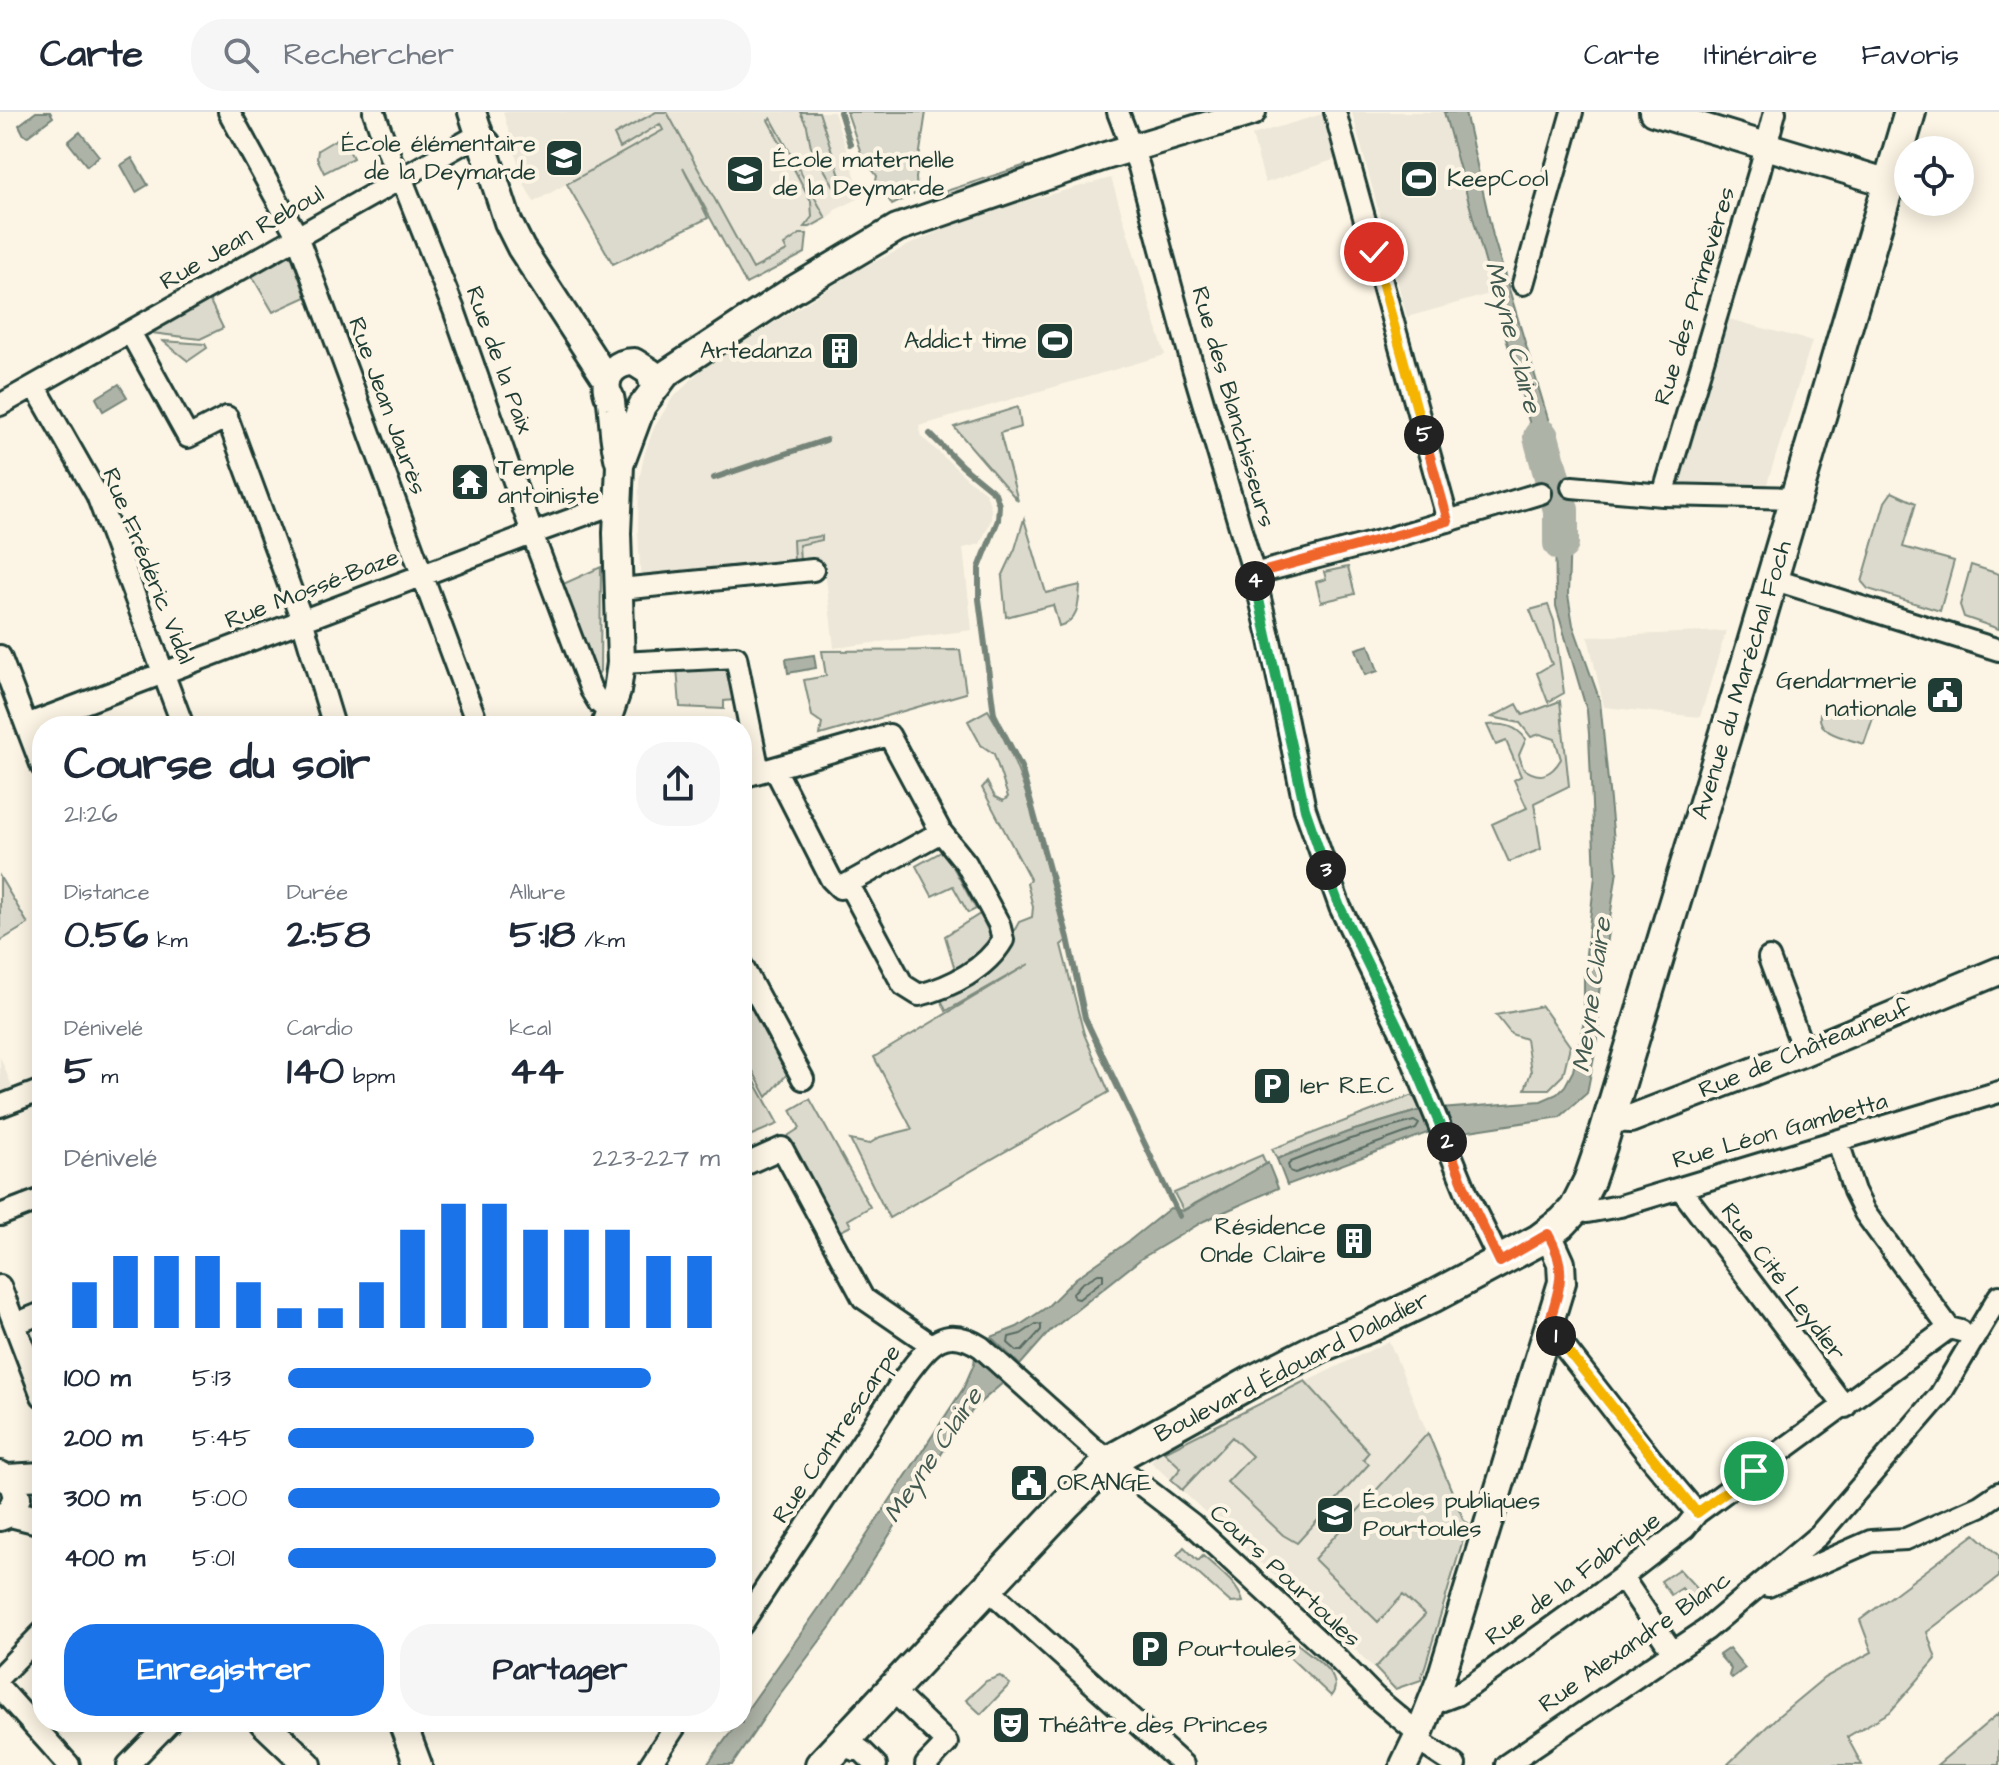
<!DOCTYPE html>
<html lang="fr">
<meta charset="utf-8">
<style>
:root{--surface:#fff;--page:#f6f6f7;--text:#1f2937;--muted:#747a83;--line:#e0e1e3;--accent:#1a73e8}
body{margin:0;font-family:"Architects Daughter",sans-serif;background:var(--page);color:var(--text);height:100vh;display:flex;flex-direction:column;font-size:30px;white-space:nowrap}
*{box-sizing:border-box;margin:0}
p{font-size:26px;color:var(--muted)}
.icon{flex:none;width:44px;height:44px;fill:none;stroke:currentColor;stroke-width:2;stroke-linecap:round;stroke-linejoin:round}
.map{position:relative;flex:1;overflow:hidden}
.details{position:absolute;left:32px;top:604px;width:720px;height:1016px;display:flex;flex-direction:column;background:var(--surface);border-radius:32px;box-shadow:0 4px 20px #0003}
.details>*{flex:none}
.fabs{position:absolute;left:1894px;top:24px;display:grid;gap:16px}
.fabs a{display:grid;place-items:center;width:80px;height:80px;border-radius:50%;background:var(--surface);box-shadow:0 4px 20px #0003;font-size:40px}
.pin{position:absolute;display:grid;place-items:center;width:68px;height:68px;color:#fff;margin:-34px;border:4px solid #fff;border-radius:50%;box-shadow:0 2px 8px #0007}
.km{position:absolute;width:40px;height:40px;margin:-20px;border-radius:50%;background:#222;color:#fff;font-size:22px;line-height:40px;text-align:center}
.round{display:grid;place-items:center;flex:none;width:84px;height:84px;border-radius:32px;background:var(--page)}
.summary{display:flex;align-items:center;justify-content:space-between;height:136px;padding:0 32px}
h1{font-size:44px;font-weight:700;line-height:60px}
.metrics{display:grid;grid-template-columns:repeat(3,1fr);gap:12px;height:136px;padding:8px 32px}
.metrics div{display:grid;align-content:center}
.metrics b{font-size:40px;font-weight:700}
.metrics small{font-size:22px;font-weight:400}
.metrics p{font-size:22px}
.chart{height:224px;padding:16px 32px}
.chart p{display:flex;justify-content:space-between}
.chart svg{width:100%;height:144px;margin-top:8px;stroke:var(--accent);stroke-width:6}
.button{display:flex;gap:16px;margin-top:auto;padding:16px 32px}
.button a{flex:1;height:92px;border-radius:32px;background:var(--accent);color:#fff;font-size:32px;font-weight:700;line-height:92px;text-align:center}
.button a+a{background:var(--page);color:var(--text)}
ul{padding:0 32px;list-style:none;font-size:26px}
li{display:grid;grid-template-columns:128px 96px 1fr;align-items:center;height:60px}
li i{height:20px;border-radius:10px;background:var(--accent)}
header{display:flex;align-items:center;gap:48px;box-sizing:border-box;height:112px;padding:0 40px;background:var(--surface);border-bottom:2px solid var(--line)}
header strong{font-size:38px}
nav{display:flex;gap:44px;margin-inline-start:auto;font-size:28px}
.search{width:560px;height:72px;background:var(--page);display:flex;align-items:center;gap:20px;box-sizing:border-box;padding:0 28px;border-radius:32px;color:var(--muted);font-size:30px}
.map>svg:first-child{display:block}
</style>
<header>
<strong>Carte</strong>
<div class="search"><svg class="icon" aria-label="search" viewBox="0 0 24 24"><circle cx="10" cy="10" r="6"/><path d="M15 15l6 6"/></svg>Rechercher</div>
<nav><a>Carte</a><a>Itinéraire</a><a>Favoris</a></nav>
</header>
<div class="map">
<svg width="1999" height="1653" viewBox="0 0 1999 1653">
<rect width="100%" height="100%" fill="#fcf5e5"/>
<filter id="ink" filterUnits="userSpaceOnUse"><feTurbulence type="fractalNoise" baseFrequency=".0125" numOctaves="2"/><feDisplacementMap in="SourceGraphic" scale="16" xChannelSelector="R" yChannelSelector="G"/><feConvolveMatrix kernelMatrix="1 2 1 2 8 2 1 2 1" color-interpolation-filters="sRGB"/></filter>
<g filter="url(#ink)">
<!-- built -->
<path fill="#ece7d8" d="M503 0H834L862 85 835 98 828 107 808 118 805 141 746 173 663 18 534 90 525 74Z
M1352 0H1443L1493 181 1407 205Z
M1326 1 1339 46 1265 71 1252 23Z
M1111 66 1165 243 919 314 922 325 971 370 986 381 991 396V408L980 432 963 436 972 518 834 536 824 449 641 473 638 419 639 368 645 340 654 316 671 288 705 254 860 157 911 132 948 115 1011 93Z
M1725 206 1812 229 1766 375 1674 372Z
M1726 519 1700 605 1604 595 1588 525Z
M0 945 14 979 0 985Z
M1389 1229 1464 1409 1468 1411 1421 1568 1395 1577 1299 1482 1259 1450 1151 1350 1156 1343Z"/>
<!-- green -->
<path fill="#dcdacc" stroke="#7e8c80" stroke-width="2" d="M656 0H667L753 157 787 139 784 133 800 122H807L805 141 746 172 683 55 708 106 613 152 567 72 663 18 660 12 620 36 614 23Z
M800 0H819L841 67 840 75 834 74 811 35 807 14Z
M847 0H926L916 66 917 81 892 93 888 86 873 83 877 64 862 44Z
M771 6 826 106 810 115H804L812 105 811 89 768 8Z
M342 24 353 46 324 61 317 46 318 38Z
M1026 53 1028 60 946 87 943 80Z
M286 142 292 146 306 185 273 200 252 164 257 161 256 159Z
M208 185 223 216 200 227 152 221 151 217Z
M163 229 205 232 207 236 188 249Z
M1018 295 1021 315 1000 321 1018 389 954 315Z
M1892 380 1916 391 1903 435 1954 449 1940 499 1868 477 1862 470 1885 390Z
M1024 407 1046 481 1080 473C1079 490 1079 509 1059 514L1053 493 1006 505 1002 465 1015 437Z
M822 424V428L799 433 800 450H794L793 428Z
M1971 453 1999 462V517L1964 505 1960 493Z
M601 455 600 559 596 566 590 544 561 473Z
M1348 455 1355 482 1321 490 1316 470 1326 467 1324 460Z
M1548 493 1554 509 1564 581 1548 590 1537 561 1552 552 1530 498Z
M960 538 966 581 820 623 822 611 812 604 804 568 826 564 822 539Z
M730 554 734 588 724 589V597L680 595 677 555Z
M1560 589 1569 674 1534 691 1541 737 1509 750 1492 712 1527 696 1514 668 1521 664 1506 629 1496 633 1487 613C1504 611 1516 614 1526 627L1519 643 1523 656C1539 668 1551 664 1561 647L1555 627 1540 622 1531 625 1520 611 1492 605 1517 592 1523 603Z
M1856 596 1874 603 1864 632C1847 626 1817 623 1820 602Z
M988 598C1031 667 1044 752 1066 829L1061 833 1084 922 1109 980 889 1106 850 1028 869 1032 880 1025 912 1017 874 945 1029 852 946 899 940 885 1003 839 1019 810 1032 805 1033 795 1027 771 1030 767 982 676 987 670 995 685 1003 689 1008 685 994 642 981 633 968 609Z
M941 740H945L976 797 968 801 953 774 932 784 916 754Z
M0 765 28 812 0 829Z
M980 802 989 821 996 820 993 837 956 861 945 824Z
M742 874 789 960 767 985 742 939Z
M1542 894 1570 934 1563 963 1549 977H1525L1531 960 1526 927 1511 922 1496 903Z
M742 946 778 1012 742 1027Z
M1410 984H1413L1421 998 1348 1020 1277 1047 1272 1037Z
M810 987 870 1095 848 1108 851 1114 839 1120 786 1025 800 1016 791 998Z
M1262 1043 1266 1052 1183 1098 1174 1081Z
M1305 1269 1369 1340 1363 1347 1369 1352 1297 1431 1283 1423 1227 1370 1252 1344 1232 1325 1182 1378 1171 1368 1181 1356 1164 1340Z
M1428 1321 1464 1409 1468 1411 1421 1568 1395 1577 1375 1556 1425 1503 1403 1483 1378 1510 1314 1447Z
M1975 1422 1999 1444V1465L1927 1520 1936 1547 1890 1600 1847 1625 1862 1653H1727L1777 1605 1824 1566 1872 1540 1860 1508Z
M1184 1435 1198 1449 1203 1444C1217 1457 1238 1471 1243 1490L1231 1491 1177 1443Z
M1679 1457 1703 1483 1693 1491 1682 1476 1671 1483 1661 1469Z
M1288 1528 1295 1530C1309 1542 1347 1564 1331 1584L1283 1539Z
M1000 1564 1010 1572 981 1602 966 1588 986 1569Z
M1999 1601V1653H1937Z"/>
<!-- water -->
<path fill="#aeb3a7" stroke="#758479" stroke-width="2" d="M36 0H50L53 5 28 24 24 23 19 13Z
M1444 0H1465L1493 124 1567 370 1547 375Z
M80 20 99 44 87 54 68 30Z
M132 46 148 73 136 80 121 53Z
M119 272 127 285 103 299 96 286Z
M1567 380 1571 393 1568 483 1573 513 1600 589 1617 759 1598 887 1599 920 1587 981 1560 1005 1450 1022 1441 997 1541 989 1557 982 1565 974 1573 959 1584 909V859L1595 764 1589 622 1587 599 1556 494 1555 398 1549 384Z
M1369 533 1378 559 1365 563 1356 537Z
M814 543 816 556 788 561 786 547Z
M1421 998 1430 1020 1287 1073 1277 1047 1348 1020Z
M1268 1051 1278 1076 1204 1109 1142 1146 1050 1219 1020 1253 991 1225 1017 1215 1047 1195 1076 1166 1129 1129 1170 1096 1183 1099Z
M975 1245 1004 1270 976 1294 958 1316 831 1514 780 1582 732 1653H707L738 1610H742V1605L821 1493 963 1277 974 1252Z
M1729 1536 1745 1556 1732 1566 1729 1563 1731 1557 1719 1543Z"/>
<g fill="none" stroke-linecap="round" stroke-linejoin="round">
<!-- shore -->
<path stroke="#586c62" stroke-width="2" d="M1414 1009 1419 1012 1416 1017 1295 1061 1290 1059 1288 1053 1291 1050 1350 1027Z
M1098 1162H1103V1168L1079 1187 1074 1186 1073 1181 1081 1172Z
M1036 1212 1041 1213V1218L1022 1239H1017L1008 1231 1009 1225 1021 1222Z"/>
<!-- stream -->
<path stroke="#758479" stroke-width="6" d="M840 0 850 32
M930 322 962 354 995 381 999 393 998 408 979 456V487L994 602 1021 655 1068 826 1085 906 1179 1104
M714 366 826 328"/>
<!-- river -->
<path stroke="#aeb3a7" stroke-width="36" d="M1541 325 1561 398V431"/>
<!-- street casing -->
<g stroke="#1f3d34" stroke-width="26">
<path id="street" d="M229 0 297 124 478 614
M374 0 396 61 401 65 454 198 536 432 591 578 599 591 612 601
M1118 0 1139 55 1193 256 1254 462 1270 528 1305 697 1340 795 1403 925 1468 1084 1500 1150
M1335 0 1448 409
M1523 172 1572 0
M130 220 188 325 227 305 302 508 334 614
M35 274 97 383 183 614
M0 293 469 28 483 24 489 30
M1572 375 1663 383 1796 386
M1663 383 1759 61 1775 0
M1254 462 1391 426 1541 381
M1772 467 1999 538
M620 477 813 458
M0 544 42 655
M621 551 736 545 759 660
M26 613 534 421 606 395H617
M775 657 831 767 840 776 941 720
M742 665 889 623 941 720 966 751 999 812 1003 828C986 857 951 875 919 883L903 873 849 773
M1769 846 1804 940
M742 854 803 967
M0 994 42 978
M1838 1030 1854 1079 1865 1101 1949 1216 1961 1219
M742 1054 782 1036 863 1186 930 1232
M1680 1076 1845 1295
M1575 1097 1587 1100 1620 1094 1999 980
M0 1103 42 1087
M0 1174 42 1284
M15 1212 42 1201
M1548 1214 1649 1344 1697 1401
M1622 1465 1672 1539
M1768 1474 1871 1429 1906 1427 1980 1394 1999 1381
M987 1476 1183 1653
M742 1512 907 1262C929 1233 944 1211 981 1235L1092 1335 1192 1412 1334 1543 1375 1585 1419 1622
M0 1564 42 1521
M0 1576 69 1653
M891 1577 947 1631 926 1653
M1432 1592 1456 1583 1473 1572 1622 1465 1685 1416 1697 1401 1949 1216
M1417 1628 1455 1653
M841 1630 854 1638H861L876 1653
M128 1653 170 1610
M650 1653 678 1610
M1506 1653 1706 1518 1819 1423 1940 1283 1999 1184"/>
</g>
<!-- secondary casing -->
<g stroke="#1f3d34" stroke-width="32">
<path id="secondary" d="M472 0 508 110 521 136 607 268
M1653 0 1889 71
M620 353C613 331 614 312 611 290 609 278 610 290 607 278 604 261 618 250 634 250L650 260 654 275
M605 614 617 579 621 551 617 421 620 353 642 294 666 262 793 178 897 116 1102 45 1252 0
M1609 1006 1630 1007 1804 940 1999 859
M0 1363 13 1371 17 1385 10 1401 0 1405
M8 1366 42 1364
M10 1401 42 1409
M263 1610 308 1653
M402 1610 418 1653
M1404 1653 1419 1622 1441 1566 1562 1170 1561 1151 1548 1122"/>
</g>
<!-- primary casing -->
<g stroke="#1f3d34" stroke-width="36">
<path id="primary" d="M821 1653 1066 1392 1111 1348 1253 1269 1324 1233 1371 1214 1432 1185 1539 1128 1563 1110 1575 1097 1589 1069 1601 1034 1751 538 1910 0"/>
</g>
<!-- street -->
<use href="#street" stroke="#fcf5e5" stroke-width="20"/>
<!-- secondary -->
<use href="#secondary" stroke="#fcf5e5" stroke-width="26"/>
<!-- primary -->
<use href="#primary" stroke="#fcf5e5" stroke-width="30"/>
</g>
</g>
<g fill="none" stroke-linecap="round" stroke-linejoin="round" filter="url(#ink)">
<!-- split-1 casing -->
<g stroke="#fff" stroke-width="16">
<path id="split-1" d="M1556 1224 1697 1401 1754 1359"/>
</g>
<!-- split-2 casing -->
<g stroke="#fff" stroke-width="16">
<path id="split-2" d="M1447 1030 1468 1084 1500 1150 1548 1122C1569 1158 1559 1177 1548 1214L1556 1224"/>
</g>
<!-- split-3 casing -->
<g stroke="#fff" stroke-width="16">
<path id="split-3" d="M1326 758 1340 795 1403 925 1447 1030"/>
</g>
<!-- split-4 casing -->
<g stroke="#fff" stroke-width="16">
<path id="split-4" d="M1255 469 1305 697 1326 758"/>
</g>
<!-- split-5 casing -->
<g stroke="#fff" stroke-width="16">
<path id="split-5" d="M1255 469 1254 462 1448 409 1424 323"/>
</g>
<!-- split-6 casing -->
<g stroke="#fff" stroke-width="16">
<path id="split-6" d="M1374 140 1424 323"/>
</g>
<!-- split-1 -->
<use href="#split-1" stroke="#f5b400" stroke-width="10"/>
<!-- split-2 -->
<use href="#split-2" stroke="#f0652b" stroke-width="10"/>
<!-- split-3 -->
<use href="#split-3" stroke="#22a559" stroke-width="10"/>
<!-- split-4 -->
<use href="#split-4" stroke="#22a559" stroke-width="10"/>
<!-- split-5 -->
<use href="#split-5" stroke="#f0652b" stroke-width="10"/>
<!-- split-6 -->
<use href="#split-6" stroke="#f5b400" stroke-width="10"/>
</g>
<!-- icons -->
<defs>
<g id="school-square" transform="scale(2)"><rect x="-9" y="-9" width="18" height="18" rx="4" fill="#1f3d34" stroke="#fcf5e5"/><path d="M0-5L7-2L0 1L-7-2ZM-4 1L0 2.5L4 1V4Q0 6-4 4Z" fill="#fff"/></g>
<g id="stadium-square" transform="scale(2)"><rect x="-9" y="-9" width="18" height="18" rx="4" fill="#1f3d34" stroke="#fcf5e5"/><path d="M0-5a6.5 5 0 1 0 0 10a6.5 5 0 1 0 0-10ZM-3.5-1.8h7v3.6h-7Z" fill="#fff"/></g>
<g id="building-square" transform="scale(2)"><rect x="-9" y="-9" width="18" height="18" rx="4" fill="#1f3d34" stroke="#fcf5e5"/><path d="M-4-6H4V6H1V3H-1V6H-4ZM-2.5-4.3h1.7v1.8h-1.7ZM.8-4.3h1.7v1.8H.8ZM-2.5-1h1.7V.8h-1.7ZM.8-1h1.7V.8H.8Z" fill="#fff"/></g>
<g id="temple-square" transform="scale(2)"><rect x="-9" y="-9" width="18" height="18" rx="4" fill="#1f3d34" stroke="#fcf5e5"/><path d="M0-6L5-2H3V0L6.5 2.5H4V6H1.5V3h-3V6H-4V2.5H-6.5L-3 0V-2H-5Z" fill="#fff"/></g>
<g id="civic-square" transform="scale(2)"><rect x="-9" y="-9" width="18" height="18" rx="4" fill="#1f3d34" stroke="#fcf5e5"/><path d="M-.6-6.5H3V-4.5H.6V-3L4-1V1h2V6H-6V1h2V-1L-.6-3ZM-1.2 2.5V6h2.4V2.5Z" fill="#fff"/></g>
<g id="parking-square" transform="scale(2)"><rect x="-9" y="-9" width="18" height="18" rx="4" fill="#1f3d34" stroke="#fcf5e5"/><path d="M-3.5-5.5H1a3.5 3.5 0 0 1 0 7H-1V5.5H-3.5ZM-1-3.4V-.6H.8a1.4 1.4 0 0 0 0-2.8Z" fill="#fff"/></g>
<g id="theatre-square" transform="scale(2)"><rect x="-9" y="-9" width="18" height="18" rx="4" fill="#1f3d34" stroke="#fcf5e5"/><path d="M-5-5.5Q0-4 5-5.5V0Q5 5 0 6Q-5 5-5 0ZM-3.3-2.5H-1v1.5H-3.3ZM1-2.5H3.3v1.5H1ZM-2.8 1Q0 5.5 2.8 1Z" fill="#fff"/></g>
</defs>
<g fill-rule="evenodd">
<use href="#school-square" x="564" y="46"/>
<use href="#school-square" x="745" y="62"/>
<use href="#stadium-square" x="1419" y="67"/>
<use href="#stadium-square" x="1055" y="229"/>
<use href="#building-square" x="840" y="239"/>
<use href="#temple-square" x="470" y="370"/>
<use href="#civic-square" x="1945" y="583"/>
<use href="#parking-square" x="1272" y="974"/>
<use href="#building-square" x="1354" y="1129"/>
<use href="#civic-square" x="1029" y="1371"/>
<use href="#school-square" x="1335" y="1403"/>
<use href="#parking-square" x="1150" y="1537"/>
<use href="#theatre-square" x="1011" y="1613"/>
</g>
<g text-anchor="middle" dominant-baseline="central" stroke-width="8" stroke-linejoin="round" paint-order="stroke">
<!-- poi labels -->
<g font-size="24" fill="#1f3d34" stroke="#fcf5e5" text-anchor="start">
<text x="536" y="32" text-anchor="end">École élémentaire<tspan x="536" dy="28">de la Deymarde</tspan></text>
<text x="773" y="48">École maternelle<tspan x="773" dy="28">de la Deymarde</tspan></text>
<text x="1447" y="67">KeepCool</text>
<text x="1027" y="229" text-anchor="end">Addict time</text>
<text x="812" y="239" text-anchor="end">Artedanza</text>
<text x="498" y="356">Temple<tspan x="498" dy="28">antoiniste</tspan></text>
<text x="1917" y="569" text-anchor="end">Gendarmerie<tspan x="1917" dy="28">nationale</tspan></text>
<text x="1300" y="974">1er R.E.C</text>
<text x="1326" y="1115" text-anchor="end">Résidence<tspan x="1326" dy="28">Onde Claire</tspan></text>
<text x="1057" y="1371">ORANGE</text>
<text x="1363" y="1389">Écoles publiques<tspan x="1363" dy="28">Pourtoules</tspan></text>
<text x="1178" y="1537">Pourtoules</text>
<text x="1039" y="1613">Théâtre des Princes</text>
</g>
<!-- street labels -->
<g font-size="24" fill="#1f3d34" stroke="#fcf5e5">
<text transform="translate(242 126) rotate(-30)">Rue Jean Reboul</text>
<text transform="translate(1695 184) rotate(-73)">Rue des Primevères</text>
<text transform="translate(499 248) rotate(70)">Rue de la Paix</text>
<text transform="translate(387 294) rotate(70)">Rue Jean Jaurès</text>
<text transform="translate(1233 295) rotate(74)">Rue des Blanchisseurs</text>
<text transform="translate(148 454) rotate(68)">Rue Frédéric Vidal</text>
<text transform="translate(312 477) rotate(-21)">Rue Mossé-Baze</text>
<text transform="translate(1742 568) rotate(-73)">Avenue du Maréchal Foch</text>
<text transform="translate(1805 937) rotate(-22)">Rue de Châteauneuf</text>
<text transform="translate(1780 1019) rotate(-16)">Rue Léon Gambetta</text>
<text transform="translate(1783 1170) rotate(53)">Rue Cité Leydier</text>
<text transform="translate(1292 1255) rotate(-27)">Boulevard Édouard Daladier</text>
<text transform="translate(837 1322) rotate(-56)">Rue Contrescarpe</text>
<text transform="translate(1285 1464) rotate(43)">Cours Pourtoules</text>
<text transform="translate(1573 1467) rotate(-36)">Rue de la Fabrique</text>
<text transform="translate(1635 1530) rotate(-35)">Rue Alexandre Blanc</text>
</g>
<!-- water labels -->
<g font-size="26" font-style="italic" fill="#435a51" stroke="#fcf5e5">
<text transform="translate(1513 225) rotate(75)">Meyne Claire</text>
<text transform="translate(1592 883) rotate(-82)">Meyne Claire</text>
<text transform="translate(933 1343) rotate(-56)">Meyne Claire</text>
</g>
</g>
</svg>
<div class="fabs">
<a><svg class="icon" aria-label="locate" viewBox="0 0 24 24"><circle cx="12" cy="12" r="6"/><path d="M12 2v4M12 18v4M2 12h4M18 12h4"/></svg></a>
</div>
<div class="pin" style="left:1754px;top:1359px;background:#1e9e55"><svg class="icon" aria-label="arrive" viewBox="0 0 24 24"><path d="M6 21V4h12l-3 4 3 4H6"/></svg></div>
<div class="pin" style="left:1374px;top:140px;background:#d93025"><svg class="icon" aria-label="check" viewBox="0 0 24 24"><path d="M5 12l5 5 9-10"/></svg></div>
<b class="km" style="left:1556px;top:1224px">1</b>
<b class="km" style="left:1447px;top:1030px">2</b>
<b class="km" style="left:1326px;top:758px">3</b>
<b class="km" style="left:1255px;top:469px">4</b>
<b class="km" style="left:1424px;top:323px">5</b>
<section class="details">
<div class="summary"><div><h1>Course du soir</h1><p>21:26</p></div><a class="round"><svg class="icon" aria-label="share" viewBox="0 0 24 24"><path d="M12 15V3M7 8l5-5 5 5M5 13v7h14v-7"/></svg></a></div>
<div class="metrics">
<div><p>Distance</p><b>0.56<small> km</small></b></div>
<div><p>Durée</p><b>2:58</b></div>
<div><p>Allure</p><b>5:18<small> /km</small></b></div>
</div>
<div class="metrics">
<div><p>Dénivelé</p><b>5<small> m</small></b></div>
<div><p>Cardio</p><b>140<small> bpm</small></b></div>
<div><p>kcal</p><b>44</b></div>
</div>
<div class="chart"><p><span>Dénivelé</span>223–227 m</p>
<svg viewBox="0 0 160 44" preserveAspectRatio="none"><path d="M5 44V30M15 44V22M25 44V22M35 44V22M45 44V30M55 44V38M65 44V38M75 44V30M85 44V14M95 44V6M105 44V6M115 44V14M125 44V14M135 44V14M145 44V22M155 44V22"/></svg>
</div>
<ul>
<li><b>100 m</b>5:13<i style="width:84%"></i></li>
<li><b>200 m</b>5:45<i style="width:57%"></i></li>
<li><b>300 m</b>5:00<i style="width:100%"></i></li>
<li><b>400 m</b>5:01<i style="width:99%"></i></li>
</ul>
<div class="button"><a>Enregistrer</a><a>Partager</a></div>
</section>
</div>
